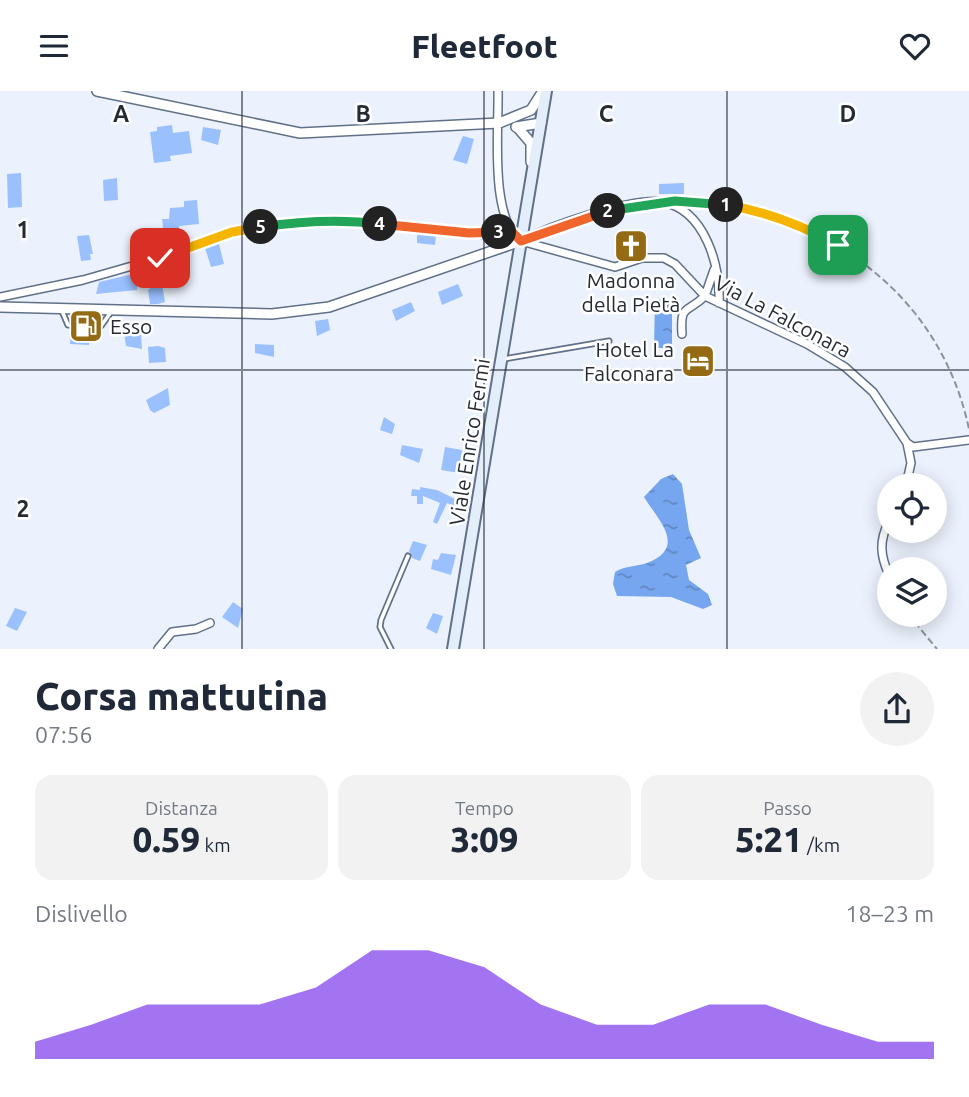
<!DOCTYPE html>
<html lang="it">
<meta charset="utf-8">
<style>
:root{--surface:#fff;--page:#f2f2f3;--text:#1f2937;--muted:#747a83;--accent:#7c3aed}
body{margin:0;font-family:Ubuntu,sans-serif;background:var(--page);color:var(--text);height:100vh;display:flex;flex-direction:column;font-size:26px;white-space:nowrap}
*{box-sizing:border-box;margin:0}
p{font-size:23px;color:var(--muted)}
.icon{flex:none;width:38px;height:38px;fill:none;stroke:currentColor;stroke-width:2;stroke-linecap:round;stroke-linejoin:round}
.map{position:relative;height:558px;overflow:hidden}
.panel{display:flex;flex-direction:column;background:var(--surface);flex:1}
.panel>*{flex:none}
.buttons{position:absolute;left:877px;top:382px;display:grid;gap:14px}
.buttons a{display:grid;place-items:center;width:70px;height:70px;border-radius:50%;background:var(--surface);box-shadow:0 4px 18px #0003;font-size:35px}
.pin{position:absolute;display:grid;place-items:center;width:60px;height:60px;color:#fff;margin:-30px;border-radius:14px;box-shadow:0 4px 10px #0006}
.km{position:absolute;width:35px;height:35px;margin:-18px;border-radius:50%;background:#222;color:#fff;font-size:19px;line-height:35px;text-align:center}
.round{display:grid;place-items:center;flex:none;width:74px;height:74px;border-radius:37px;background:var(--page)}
.headline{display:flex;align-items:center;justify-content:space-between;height:119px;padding:0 35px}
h1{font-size:38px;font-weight:800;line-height:52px}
.stats{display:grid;grid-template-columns:repeat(3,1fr);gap:10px;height:119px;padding:7px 35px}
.stats div{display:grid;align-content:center;border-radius:18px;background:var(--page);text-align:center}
.stats b{font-size:35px;font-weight:800}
.stats small{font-size:19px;font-weight:400}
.stats p{font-size:19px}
.chart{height:196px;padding:14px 35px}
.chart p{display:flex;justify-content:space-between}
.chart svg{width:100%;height:126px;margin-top:7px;fill:var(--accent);opacity:.7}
header{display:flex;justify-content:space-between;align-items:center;height:91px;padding:0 35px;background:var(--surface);font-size:32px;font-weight:800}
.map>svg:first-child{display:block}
</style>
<header><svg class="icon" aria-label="menu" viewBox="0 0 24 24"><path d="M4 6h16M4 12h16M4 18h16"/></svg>Fleetfoot<svg class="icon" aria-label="heart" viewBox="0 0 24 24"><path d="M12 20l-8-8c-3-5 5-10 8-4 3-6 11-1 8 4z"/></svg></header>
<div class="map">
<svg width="969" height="558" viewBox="0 0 969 558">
<defs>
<pattern id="water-ripples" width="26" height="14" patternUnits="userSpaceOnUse" patternTransform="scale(1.75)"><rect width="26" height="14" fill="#76a6ef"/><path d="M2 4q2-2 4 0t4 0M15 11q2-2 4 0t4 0" fill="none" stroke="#6187c2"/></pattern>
</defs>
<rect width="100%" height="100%" fill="#ebf2fd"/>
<!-- water -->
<path fill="url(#water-ripples)" d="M655 208H672V257H654Z
M673 383 682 393 689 439 701 467 686 474 689 489 708 503 712 514 703 518 671 506 617 505 613 493 615 481C626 474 636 476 647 472 688 456 658 429 644 406L661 388Z"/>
<!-- building -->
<path fill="#9ac1fe" d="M172 34 173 42 189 40 192 62 170 65 171 70 154 72 150 41 157 40V36Z
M203 36 221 39 218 54 201 49Z
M463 45 474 48 467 73 453 69Z
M21 82 22 116 8 117 7 83Z
M117 87 118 109 104 110 103 89Z
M684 92V103H659V93Z
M197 109 199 133 179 135V142L164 143 162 128H169L170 117 184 116V110Z
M417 143 436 145 435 154 417 152Z
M89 144 93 163H90L91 169 81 170 77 145Z
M617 148 646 152 645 161 616 158Z
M226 150 219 153 224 173 211 176 205 157Z
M154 177 155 188 161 187 165 211 158 213H150L148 199 150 198 147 178Z
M137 182V199L96 203 99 191Z
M458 193 463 205 442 214 438 201Z
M411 211 415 220 396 230 392 219Z
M328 228 330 239 317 245 315 230Z
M75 239H98L97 242 89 241V254L70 253 71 242H75Z
M124 242H141L142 258 126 255Z
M255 253 274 254V266L255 262Z
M158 255 165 257 166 271 149 272 148 256Z
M700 259 703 266 708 264 713 283 698 285 697 280 691 283 683 264Z
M168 297 170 314 154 322 150 319 146 309Z
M384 326 395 333 392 343 380 339Z
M402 354 423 358 419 372 400 364Z
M445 356 462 359 459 382 441 379Z
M420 396 437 399 469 415 468 420 447 412 437 433 433 431 440 412 423 405V413H417V405H411L412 398 420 399Z
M413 450 427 454 420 470 412 467 409 460Z
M441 462 456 464 451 484 431 478 433 468 438 469Z
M233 511 243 518 238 537 222 526Z
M15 517 27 521 17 540 6 535Z
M433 522 443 525 437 543 426 537Z"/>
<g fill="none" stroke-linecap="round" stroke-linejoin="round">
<!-- service casing -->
<g stroke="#607088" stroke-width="7">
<path id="service" d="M62 220 68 234 101 235 111 221
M504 268 609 250
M391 558 380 536 381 529 408 465"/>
</g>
<!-- minor casing -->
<g stroke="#607088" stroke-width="10">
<path id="minor" d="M498 0C499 37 489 127 521 150L615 176 642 167H664L675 173 705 205 807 253 845 276 873 301 907 352 913 356 969 349
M521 150C551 135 630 107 662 111 705 118 721 176 719 212
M0 206 83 189 160 167 232 141 271 135 347 129 488 144 510 139
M682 243C680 212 687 223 705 205L714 179
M906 394 911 372 907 352
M889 430C879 450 880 464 889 484
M158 558 172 541 196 538 210 532"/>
</g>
<!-- tertiary casing -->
<g stroke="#607088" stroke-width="12">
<path id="tertiary" d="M97 0 300 42 499 32 531 19 543 0
M516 36 541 32
M518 37 531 52V71
M0 216 272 223 329 216 521 150"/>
</g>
<!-- secondary casing -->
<g stroke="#607088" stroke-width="14">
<path id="secondary" d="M453 558 546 0"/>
</g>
<!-- path -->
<path stroke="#8c939e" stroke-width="2" stroke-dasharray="7 3.5" stroke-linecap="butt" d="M681 110C819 117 939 198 969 338
M908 523 937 558"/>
<!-- service -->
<use href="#service" stroke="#fff" stroke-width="3.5"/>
<!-- minor -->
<use href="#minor" stroke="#fff" stroke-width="7"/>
<!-- tertiary -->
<use href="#tertiary" stroke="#fff" stroke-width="9"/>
<!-- secondary -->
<use href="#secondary" stroke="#e4edfa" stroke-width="10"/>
</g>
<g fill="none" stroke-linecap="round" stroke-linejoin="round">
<!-- split-1 casing -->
<g stroke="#fff" stroke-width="14">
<path id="split-1" d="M726 114C765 120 803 135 838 154"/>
</g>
<!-- split-2 casing -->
<g stroke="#fff" stroke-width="14">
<path id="split-2" d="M608 120 675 110 726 114"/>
</g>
<!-- split-3 casing -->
<g stroke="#fff" stroke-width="14">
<path id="split-3" d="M499 141 510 139 521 150 608 120"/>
</g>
<!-- split-4 casing -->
<g stroke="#fff" stroke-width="14">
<path id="split-4" d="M380 133 469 142 499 141"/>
</g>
<!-- split-5 casing -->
<g stroke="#fff" stroke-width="14">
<path id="split-5" d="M261 136C302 130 340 128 380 133"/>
</g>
<!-- split-6 casing -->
<g stroke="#fff" stroke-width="14">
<path id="split-6" d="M160 167 232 141 261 136"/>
</g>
<!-- split-1 -->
<use href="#split-1" stroke="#f5b400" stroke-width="9"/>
<!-- split-2 -->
<use href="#split-2" stroke="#22a559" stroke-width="9"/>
<!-- split-3 -->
<use href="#split-3" stroke="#f0652b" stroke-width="9"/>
<!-- split-4 -->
<use href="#split-4" stroke="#f0652b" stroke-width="9"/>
<!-- split-5 -->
<use href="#split-5" stroke="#22a559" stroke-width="9"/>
<!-- split-6 -->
<use href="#split-6" stroke="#f5b400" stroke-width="9"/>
</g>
<!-- grid -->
<path fill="none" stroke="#242b35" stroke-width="2" stroke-opacity="0.55" d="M242 0V558M484 0V558M727 0V558M0 279H969"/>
<!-- icons -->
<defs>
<g id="church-square" transform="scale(1.75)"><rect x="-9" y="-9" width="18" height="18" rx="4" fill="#946a15" stroke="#fff"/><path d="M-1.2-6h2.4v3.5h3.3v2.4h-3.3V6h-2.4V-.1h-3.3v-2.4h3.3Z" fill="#fff"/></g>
<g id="fuel-square" transform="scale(1.75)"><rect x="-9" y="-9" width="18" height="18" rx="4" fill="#946a15" stroke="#fff"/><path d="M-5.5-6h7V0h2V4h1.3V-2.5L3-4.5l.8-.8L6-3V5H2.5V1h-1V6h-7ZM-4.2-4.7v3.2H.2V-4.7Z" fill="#fff"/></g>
<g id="hotel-square" transform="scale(1.75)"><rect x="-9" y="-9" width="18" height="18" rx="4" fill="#946a15" stroke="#fff"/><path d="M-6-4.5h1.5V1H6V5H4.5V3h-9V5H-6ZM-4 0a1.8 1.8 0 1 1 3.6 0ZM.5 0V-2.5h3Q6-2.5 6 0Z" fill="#fff"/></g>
</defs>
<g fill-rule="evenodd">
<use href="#church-square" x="631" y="155"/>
<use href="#fuel-square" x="86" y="235"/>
<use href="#hotel-square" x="698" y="270"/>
</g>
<g text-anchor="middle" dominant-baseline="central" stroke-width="5" stroke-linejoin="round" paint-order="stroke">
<!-- poi labels -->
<g font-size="21" fill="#242b35" stroke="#fff">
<text x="631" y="189">Madonna<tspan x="631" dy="24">della Pietà</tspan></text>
<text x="110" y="235" text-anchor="start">Esso</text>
<text x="674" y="258" text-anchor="end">Hotel La<tspan x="674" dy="24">Falconara</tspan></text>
</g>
<!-- street labels -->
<g font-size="21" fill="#242b35" stroke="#fff">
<text transform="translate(783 225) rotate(28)">Via La Falconara</text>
<text transform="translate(469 351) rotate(-81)">Viale Enrico Fermi</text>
</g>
</g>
<g font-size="23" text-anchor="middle" font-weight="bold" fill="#242b35" stroke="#fff" stroke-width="5" stroke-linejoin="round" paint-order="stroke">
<text x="121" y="31">A</text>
<text x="363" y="31">B</text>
<text x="606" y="31">C</text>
<text x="848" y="31">D</text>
<text x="23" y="147">1</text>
<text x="23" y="426">2</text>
</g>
</svg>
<div class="buttons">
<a><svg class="icon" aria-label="locate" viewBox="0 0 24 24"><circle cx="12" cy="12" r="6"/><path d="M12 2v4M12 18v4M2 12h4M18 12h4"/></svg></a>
<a><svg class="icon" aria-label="layers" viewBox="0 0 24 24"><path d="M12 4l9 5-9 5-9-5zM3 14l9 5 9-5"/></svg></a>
</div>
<div class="pin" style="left:838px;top:154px;background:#1e9e55"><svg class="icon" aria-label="arrive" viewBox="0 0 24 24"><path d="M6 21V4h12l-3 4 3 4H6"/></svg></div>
<div class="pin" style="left:160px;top:167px;background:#d93025"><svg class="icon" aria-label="check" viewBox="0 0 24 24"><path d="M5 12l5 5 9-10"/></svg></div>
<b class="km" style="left:726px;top:114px">1</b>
<b class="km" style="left:608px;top:120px">2</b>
<b class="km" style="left:499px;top:141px">3</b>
<b class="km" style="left:380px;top:133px">4</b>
<b class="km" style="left:261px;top:136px">5</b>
</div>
<section class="panel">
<div class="headline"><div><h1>Corsa mattutina</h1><p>07:56</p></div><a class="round"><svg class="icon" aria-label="share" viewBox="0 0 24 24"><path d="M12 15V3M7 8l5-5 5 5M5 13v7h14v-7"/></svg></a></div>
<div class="stats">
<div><p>Distanza</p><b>0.59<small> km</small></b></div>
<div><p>Tempo</p><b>3:09</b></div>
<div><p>Passo</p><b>5:21<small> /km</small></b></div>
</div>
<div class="chart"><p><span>Dislivello</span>18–23 m</p>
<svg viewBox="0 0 160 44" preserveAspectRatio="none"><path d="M0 44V38L10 32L20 25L30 25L40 25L50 19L60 6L70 6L80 12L90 25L100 32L110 32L120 25L130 25L140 32L150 38L160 38V44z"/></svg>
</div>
</section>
